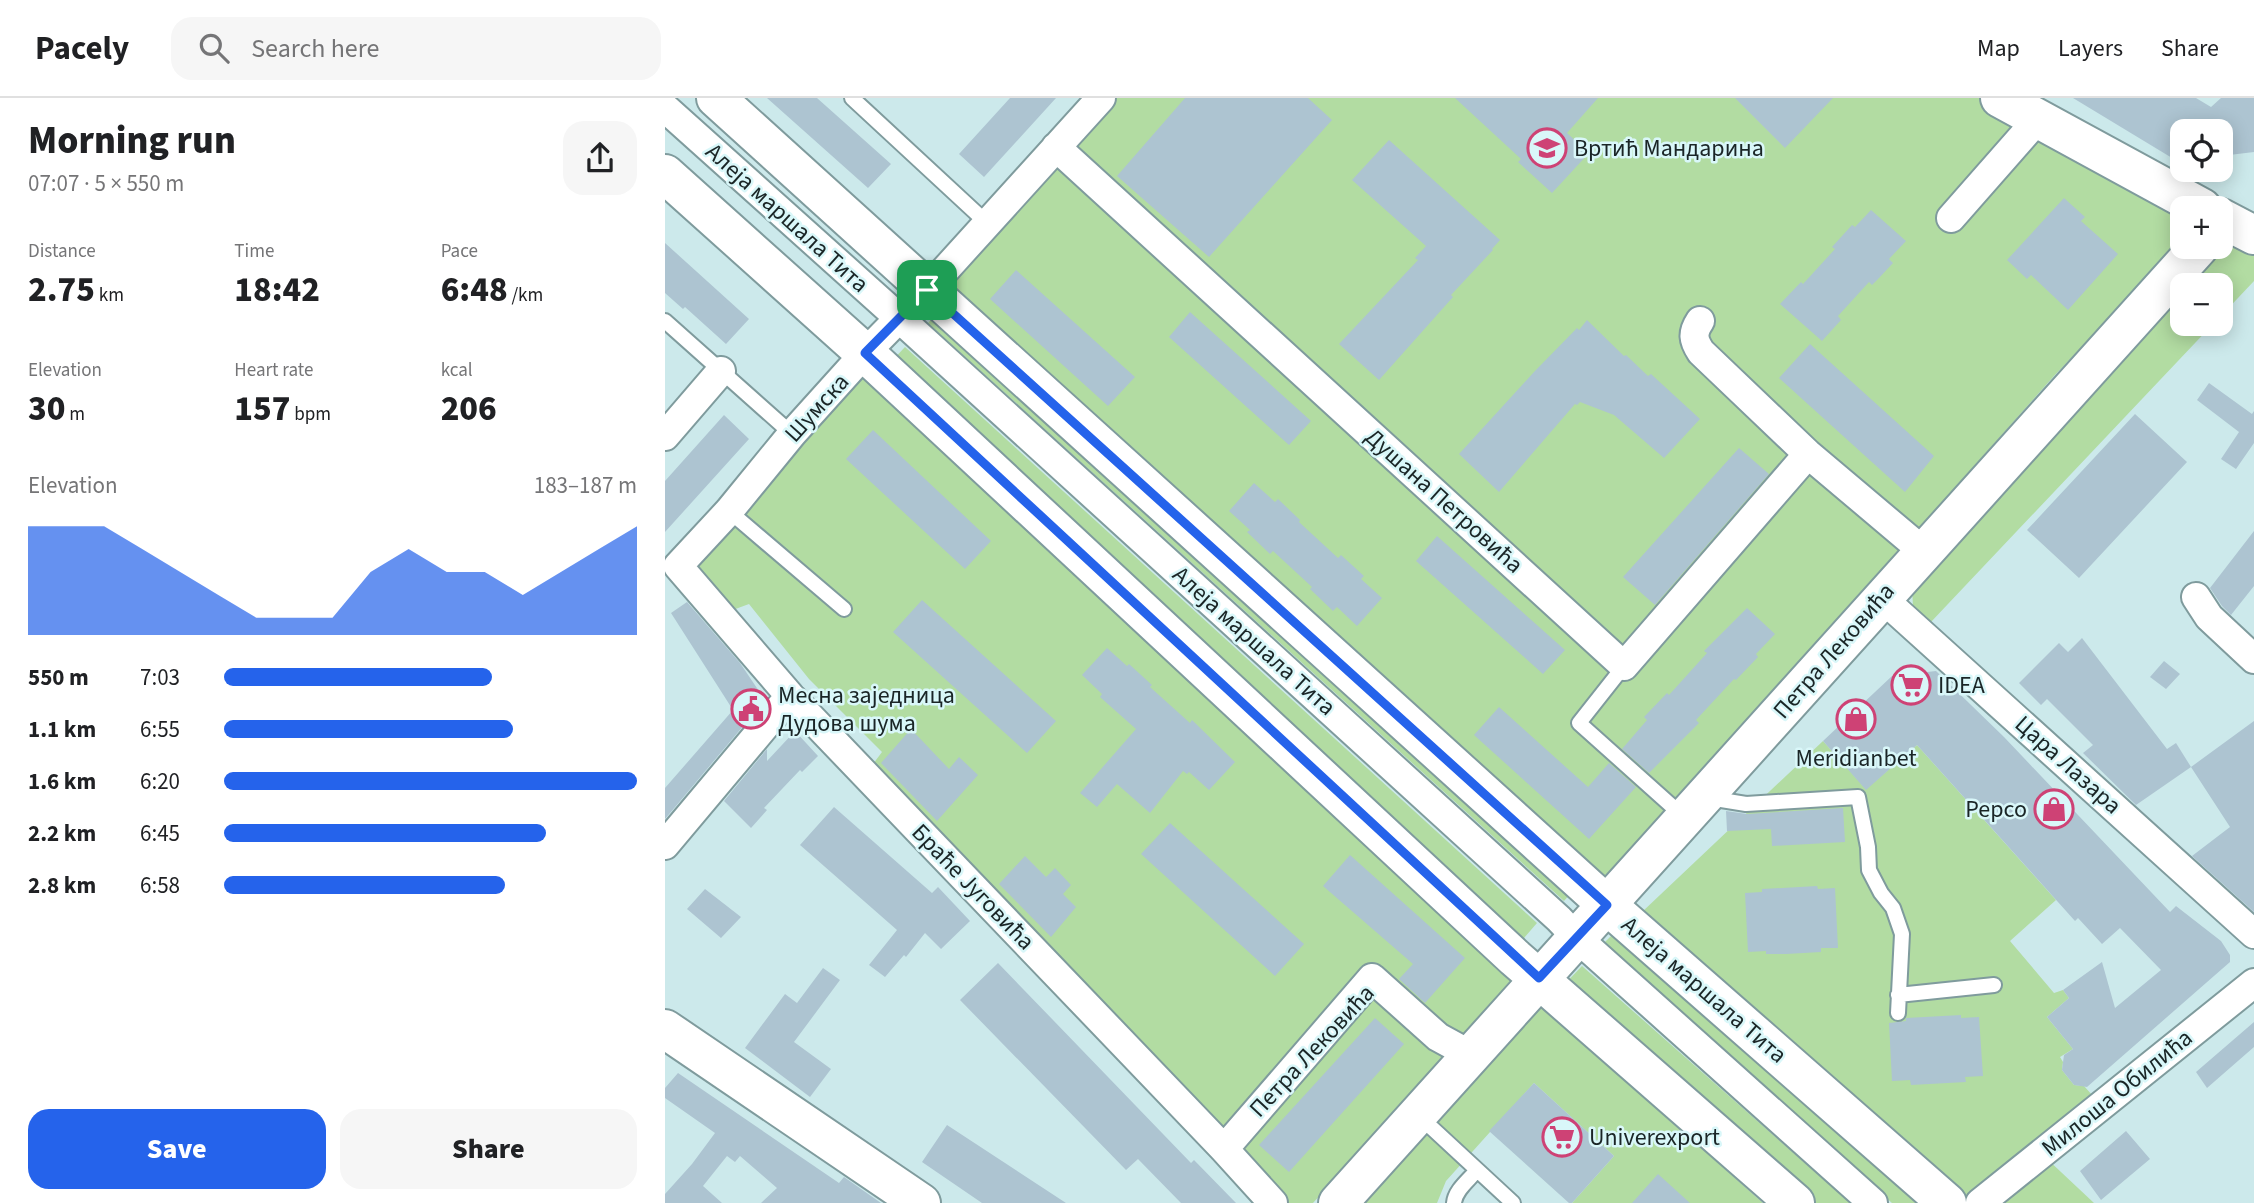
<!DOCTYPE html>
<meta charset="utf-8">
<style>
:root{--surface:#fff;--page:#f6f6f6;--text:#202124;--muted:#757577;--line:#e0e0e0;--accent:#2563eb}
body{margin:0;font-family:"Source Sans 3",sans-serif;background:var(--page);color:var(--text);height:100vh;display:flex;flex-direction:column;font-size:26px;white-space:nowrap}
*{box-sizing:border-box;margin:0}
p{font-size:23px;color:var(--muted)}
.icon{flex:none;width:38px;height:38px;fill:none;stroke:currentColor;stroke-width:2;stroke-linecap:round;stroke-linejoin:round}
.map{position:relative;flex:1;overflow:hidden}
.panel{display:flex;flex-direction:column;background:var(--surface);width:665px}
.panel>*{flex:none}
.buttons{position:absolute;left:1505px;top:21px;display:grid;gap:14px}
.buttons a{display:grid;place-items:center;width:63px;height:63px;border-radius:14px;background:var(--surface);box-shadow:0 4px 18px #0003;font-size:35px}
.pin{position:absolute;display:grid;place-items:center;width:60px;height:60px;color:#fff;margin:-30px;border-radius:14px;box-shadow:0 4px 10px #0006}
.round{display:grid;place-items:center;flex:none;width:74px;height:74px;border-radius:21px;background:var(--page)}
.headline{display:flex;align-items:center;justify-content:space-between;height:119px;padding:0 28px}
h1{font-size:38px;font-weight:800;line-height:52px}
.stats{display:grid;grid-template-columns:repeat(3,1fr);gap:10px;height:119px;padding:7px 28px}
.stats div{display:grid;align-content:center}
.stats b{font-size:35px;font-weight:800}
.stats small{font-size:19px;font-weight:400}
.stats p{font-size:19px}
.chart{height:196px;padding:14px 28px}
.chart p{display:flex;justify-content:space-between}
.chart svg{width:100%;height:126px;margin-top:7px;fill:var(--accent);opacity:.7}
.primary-button{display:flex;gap:14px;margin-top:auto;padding:14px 28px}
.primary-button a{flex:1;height:80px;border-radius:21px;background:var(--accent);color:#fff;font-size:28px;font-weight:800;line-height:80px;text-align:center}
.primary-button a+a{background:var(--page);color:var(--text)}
ul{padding:0 28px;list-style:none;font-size:23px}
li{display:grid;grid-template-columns:112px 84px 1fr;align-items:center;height:52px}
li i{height:18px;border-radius:9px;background:var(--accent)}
header{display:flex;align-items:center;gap:42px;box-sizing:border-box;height:98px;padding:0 35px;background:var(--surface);border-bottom:2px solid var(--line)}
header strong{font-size:33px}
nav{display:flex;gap:38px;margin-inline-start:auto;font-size:24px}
.search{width:490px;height:63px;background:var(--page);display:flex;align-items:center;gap:18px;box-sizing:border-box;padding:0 24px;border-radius:21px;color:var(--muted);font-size:26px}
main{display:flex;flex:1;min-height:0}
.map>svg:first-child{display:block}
</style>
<header>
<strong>Pacely</strong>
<div class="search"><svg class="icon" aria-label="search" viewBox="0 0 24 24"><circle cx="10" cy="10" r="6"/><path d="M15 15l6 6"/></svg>Search here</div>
<nav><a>Map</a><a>Layers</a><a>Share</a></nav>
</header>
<main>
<section class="panel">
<div class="headline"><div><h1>Morning run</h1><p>07:07 · 5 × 550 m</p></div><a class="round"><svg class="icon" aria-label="share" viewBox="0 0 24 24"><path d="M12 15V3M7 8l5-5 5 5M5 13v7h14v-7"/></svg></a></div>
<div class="stats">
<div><p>Distance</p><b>2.75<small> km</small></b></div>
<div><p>Time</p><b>18:42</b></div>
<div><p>Pace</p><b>6:48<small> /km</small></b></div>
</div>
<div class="stats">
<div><p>Elevation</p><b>30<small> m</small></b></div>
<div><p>Heart rate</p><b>157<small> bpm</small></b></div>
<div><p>kcal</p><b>206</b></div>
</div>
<div class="chart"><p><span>Elevation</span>183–187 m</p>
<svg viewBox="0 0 160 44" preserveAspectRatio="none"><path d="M0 44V6L10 6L20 6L30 14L40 22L50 30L60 38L70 38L80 38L90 22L100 14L110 22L120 22L130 30L140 22L150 14L160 6V44z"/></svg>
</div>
<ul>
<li><b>550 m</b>7:03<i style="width:65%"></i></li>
<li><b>1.1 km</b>6:55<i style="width:70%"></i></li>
<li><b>1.6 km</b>6:20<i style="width:100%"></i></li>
<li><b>2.2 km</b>6:45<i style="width:78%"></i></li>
<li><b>2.8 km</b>6:58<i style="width:68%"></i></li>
</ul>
<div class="primary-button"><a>Save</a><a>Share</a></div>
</section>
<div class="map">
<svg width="1589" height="1105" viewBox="0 0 1589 1105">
<rect width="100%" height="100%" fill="#cce9eb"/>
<!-- green -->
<path fill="#b2dca2" d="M447 0H1320L1518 110 1517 139 1512 149 1389 278 935 791 273 193Z
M1571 142 1589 151V183L1556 218V187H1519L1543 161Z
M1517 190V226H1548L1265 525 1248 510 1247 487Z
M275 212 913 787 899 803 263 225Z
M240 249 872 825 853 847 869 862 648 1105H617L205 670 217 654 144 581 84 506 65 513 21 467 201 264 210 290 829 864 225 265Z
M1158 643 1201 691 1252 647 1391 802 1345 843 1389 895 1398 892 1404 900 1382 919 1408 951 1395 959 1398 964 1397 972 1409 987 1419 988 1436 1007 1316 1098 1297 1097 1295 1094 1297 1091 977 814Z
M957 827 1265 1105H1227L938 846Z
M917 868 1185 1105H1144L895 891Z
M870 902 1098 1105H907L949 1058 869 985 781 1083 772 1105H691Z
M1380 1059 1429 1105H1320Z"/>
<!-- building -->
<path fill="#adc4d1" d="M102 0H152L226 66 203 90Z
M345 0H391L319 79 294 56Z
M520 0H643L667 22 544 159 452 78Z
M790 0H933L902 35 924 55 887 95 853 64 856 61Z
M1070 0H1168L1120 50Z
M1408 0H1531L1546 9 1556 0H1589V54L1556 58V33H1517V66Z
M724 42 835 142 827 151 828 152 786 197 788 199 714 282 674 246 753 162 750 160 761 148 687 82Z
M1399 100 1420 119 1416 123 1453 156 1403 212 1366 177 1362 181 1342 162Z
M1206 112 1241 143 1224 161 1228 165 1214 180 1207 187 1204 184 1173 218 1176 222 1157 243 1115 206 1136 184 1138 186 1170 151 1167 149 1187 127 1190 129Z
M0 145 84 221 61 246 20 209 18 211 0 195Z
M351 172 470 279 443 308 325 201Z
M525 214 646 323 624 347 504 239Z
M922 222 959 258 961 257 983 278 986 276 1035 321 999 360 949 317 915 304 912 307 910 306 834 394 794 356 869 274 912 230 914 232Z
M1145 246 1269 358 1240 394 1114 280Z
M1544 285 1587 316 1589 313V345L1571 371 1556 361 1574 334 1532 302Z
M1470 316 1522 364 1414 480 1362 432Z
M59 317 84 341 0 434V383Z
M208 332 326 443 300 471 181 361Z
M1074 350 1104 376 990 507 958 479Z
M589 385 610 404 613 401 635 422 634 424 673 460 676 457 699 478 696 481 717 500 692 528 672 509 668 513 645 491 647 489 608 453 605 456 582 434 585 432 564 413Z
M1589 433V488L1566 517 1557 508 1545 490Z
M772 438 900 552 878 576 751 463Z
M257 502 391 623 362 655 228 534Z
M22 504 75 565 100 602 0 721V690L68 612 6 515Z
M1082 510 1110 536 1091 556 1093 559 1071 582 1069 581 1031 622 1034 625 984 675 957 651 982 622 979 619 1002 595 1004 597 1042 555 1039 553Z
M1417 540 1502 651 1511 645 1526 669 1471 707 1418 655 1428 647 1382 601 1376 607 1354 585 1394 545 1403 554Z
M442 550 462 568 464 566 487 587 485 589 525 625 527 622 570 664 544 692 524 674 522 676 518 673 485 715 452 686 432 709 415 695 471 631 435 599 437 596 417 577Z
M1499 563 1515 576 1501 591 1485 579Z
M1271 573 1339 639 1505 814 1511 808 1556 843 1565 857V864L1422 989 1409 987 1397 972 1399 957 1408 951 1382 919 1404 900 1398 892 1437 864 1450 910 1496 872 1455 830 1437 846 1413 820 1410 823 1252 647 1201 692 1158 643 1227 578Z
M834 609 923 689 944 665 971 689 924 741 809 637Z
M1589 623V814L1527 758 1565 729 1526 669Z
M246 631 284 671 294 659 313 677 272 723 216 665Z
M130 633 153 658 137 674 135 672 99 710 102 712 86 730 59 703 102 651V663Z
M169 709 267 795 273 789 305 823 276 851 260 835 241 859 239 857 220 879 204 867 232 832 135 747Z
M1178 710 1180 744 1107 748 1106 731 1062 733 1061 713 1082 716Z
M505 725 639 846 610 878 476 756Z
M685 757 800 860 760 905 734 881 748 866 658 788Z
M360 758 381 779 390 770 406 787 398 796 411 809 386 839 334 786Z
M1152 788 1153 791 1170 790 1173 850H1156V854L1121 856H1101V853L1083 854 1080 795 1097 794V791Z
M40 791 76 819 56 840 22 811Z
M333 865 526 1065 529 1062 571 1105H516L473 1061 461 1072 295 902Z
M158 870 175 882 129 944 166 971 145 999 80 950 120 896 132 905Z
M1296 917V920L1314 919 1318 978 1300 979 1301 984 1246 987 1245 982 1227 983 1224 925 1241 923V920Z
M710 920 739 946 624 1074 594 1047Z
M1589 924V949L1542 990 1531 974Z
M13 975 174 1085 179 1079 216 1105H96L112 1090 75 1058 70 1064 62 1058 38 1088 57 1105H0V1096L27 1066 50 1035 0 1000V990Z
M869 985 949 1058 907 1105H904L824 1033Z
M282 1027 401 1105H317L257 1064Z
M1461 1033 1485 1061 1436 1102 1415 1073Z
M993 1076 1025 1105H967Z"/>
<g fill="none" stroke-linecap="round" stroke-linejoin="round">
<!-- lane casing -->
<g stroke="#7f9b9d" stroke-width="18">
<path id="lane" d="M187 0 322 125
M0 223 127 336
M64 413 179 511
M959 568 914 625 1019 719
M1044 700 1081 706 1193 699 1203 749 1204 772 1216 795 1228 810 1237 836 1233 915
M1233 897 1329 887
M754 1018 848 1105
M789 1105C790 1092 804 1082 812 1072"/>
</g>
<!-- street casing -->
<g stroke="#7f9b9d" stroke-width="32">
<path id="street" d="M436 0 262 192 200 255 127 336 64 413 13 468 125 598 559 1051 608 1105
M0 10 233 219 894 821 911 839 1208 1105
M391 49 959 568 1143 356
M1286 120 1373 21
M1035 223C1027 235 1028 242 1036 254L1143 356 1258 453
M0 338 56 273
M1216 499 1589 836
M1531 499 1544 519 1589 561
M0 747 125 598
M559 1051 707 880 773 939 806 957
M1315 1105 1589 885"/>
</g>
<!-- secondary casing -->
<g stroke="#7f9b9d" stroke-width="42">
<path id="secondary" d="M51 0 942 807 1282 1105
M1335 0 1537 110
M0 76 212 266 850 860 1130 1105
M1556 120 1589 137
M0 931 256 1105
M673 1105 1534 149"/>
</g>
<!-- lane -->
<use href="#lane" stroke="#fff" stroke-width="14"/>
<!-- street -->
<use href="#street" stroke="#fff" stroke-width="28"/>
<!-- secondary -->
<use href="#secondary" stroke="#fff" stroke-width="38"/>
</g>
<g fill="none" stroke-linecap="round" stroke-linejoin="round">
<!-- route casing -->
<g stroke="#fff" stroke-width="14">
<path id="route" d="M262 192 942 807 874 880 200 255Z"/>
</g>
<!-- route -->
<use href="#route" stroke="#2563eb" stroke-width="9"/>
</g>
<!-- icons -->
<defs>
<g id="school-ring" transform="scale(2.0125)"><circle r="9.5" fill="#d9f7f9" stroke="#ce4275" stroke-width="1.5"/><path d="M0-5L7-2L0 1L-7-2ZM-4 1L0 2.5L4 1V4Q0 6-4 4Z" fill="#ce4275"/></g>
<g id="supermarket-ring" transform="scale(2.0125)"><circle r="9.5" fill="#d9f7f9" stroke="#ce4275" stroke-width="1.5"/><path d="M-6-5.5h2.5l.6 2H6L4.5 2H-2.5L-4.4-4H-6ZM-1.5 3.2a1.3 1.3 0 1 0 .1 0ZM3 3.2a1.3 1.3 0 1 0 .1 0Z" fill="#ce4275"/></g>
<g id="civic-ring" transform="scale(2.0125)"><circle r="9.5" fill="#d9f7f9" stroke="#ce4275" stroke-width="1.5"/><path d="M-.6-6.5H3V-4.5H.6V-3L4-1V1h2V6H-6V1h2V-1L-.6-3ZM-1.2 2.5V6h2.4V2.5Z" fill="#ce4275"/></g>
<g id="shop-ring" transform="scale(2.0125)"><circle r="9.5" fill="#d9f7f9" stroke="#ce4275" stroke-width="1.5"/><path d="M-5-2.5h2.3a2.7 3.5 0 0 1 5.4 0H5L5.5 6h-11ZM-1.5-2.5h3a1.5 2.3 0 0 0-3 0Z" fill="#ce4275"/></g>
</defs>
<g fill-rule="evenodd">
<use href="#school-ring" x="882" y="50"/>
<use href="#supermarket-ring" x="1246" y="587"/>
<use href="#civic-ring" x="86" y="611"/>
<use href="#shop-ring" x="1191" y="621"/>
<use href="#shop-ring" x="1389" y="711"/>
<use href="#supermarket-ring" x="897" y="1039"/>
</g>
<g text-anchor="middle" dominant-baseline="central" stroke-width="5" stroke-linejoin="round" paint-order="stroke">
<!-- poi labels -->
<g font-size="24" fill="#1a2526" stroke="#d9f7f9" text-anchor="start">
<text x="909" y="50">Вртић Мандарина</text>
<text x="1273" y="587">IDEA</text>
<text x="113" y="597">Месна заједница<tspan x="113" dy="28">Дудова шума</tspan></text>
<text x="1191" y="660" text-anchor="middle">Meridianbet</text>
<text x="1362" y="711" text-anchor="end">Pepco</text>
<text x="924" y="1039">Univerexport</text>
</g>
<!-- street labels -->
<g font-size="24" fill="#1a2526" stroke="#d9f7f9">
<text transform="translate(122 120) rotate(42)">Алеја маршала Тита</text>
<text transform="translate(152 310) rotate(-48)">Шумска</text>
<text transform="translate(779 403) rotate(42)">Душана Петровића</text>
<text transform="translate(589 543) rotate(42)">Алеја маршала Тита</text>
<text transform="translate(1169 553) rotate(-49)">Петра Лековића</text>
<text transform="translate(1403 667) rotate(42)">Цара Лазара</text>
<text transform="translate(308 789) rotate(46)">Браће Југовића</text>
<text transform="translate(1039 892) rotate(41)">Алеја маршала Тита</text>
<text transform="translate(647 953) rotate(-47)">Петра Лековића</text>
<text transform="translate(1452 995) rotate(-39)">Милоша Обилића</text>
</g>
</g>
</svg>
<div class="buttons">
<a><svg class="icon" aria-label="locate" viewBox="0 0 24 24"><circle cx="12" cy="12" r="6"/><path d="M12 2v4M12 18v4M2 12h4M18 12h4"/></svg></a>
<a>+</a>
<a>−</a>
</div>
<div class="pin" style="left:262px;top:192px;background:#1e9e55"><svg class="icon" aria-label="arrive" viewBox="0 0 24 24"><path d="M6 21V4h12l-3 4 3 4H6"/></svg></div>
</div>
</main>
